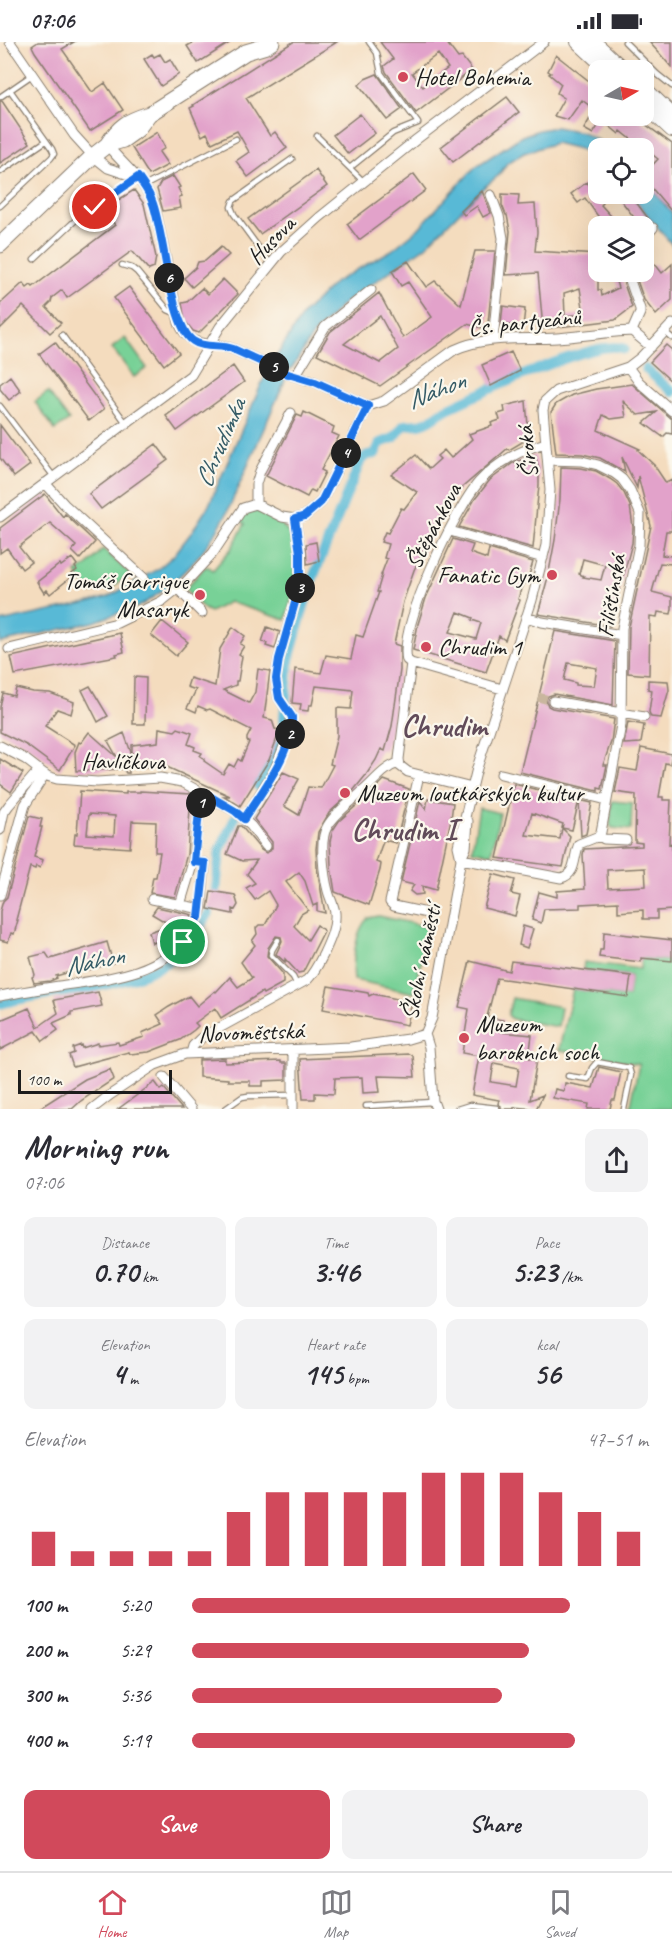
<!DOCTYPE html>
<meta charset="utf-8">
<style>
:root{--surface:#fff;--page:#f2f2f3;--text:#2b2b33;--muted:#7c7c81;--line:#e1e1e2;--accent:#d1495b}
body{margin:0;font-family:Caveat,sans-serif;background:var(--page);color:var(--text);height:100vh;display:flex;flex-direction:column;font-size:22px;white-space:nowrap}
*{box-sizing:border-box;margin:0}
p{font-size:20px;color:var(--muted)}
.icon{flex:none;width:33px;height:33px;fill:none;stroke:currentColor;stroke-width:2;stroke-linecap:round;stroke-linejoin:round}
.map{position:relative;height:1067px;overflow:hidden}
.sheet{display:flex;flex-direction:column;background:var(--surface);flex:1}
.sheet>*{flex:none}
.needle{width:39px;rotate:81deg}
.fabs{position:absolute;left:588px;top:18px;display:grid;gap:12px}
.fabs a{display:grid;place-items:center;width:66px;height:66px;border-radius:12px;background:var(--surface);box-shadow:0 6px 24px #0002;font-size:30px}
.scale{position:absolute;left:18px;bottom:15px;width:154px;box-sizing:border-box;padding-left:6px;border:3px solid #1c1c1c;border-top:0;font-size:16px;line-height:21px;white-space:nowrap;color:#1c1c1c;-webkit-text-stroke:4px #fbf7ec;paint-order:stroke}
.pin{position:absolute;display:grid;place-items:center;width:51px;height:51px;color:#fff;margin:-26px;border:3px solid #fff;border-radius:50%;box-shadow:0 2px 6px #0007}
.km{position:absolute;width:30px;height:30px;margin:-15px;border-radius:50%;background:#222;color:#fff;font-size:16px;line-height:30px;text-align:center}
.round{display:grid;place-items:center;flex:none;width:63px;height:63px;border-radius:12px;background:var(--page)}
.overview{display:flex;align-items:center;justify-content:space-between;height:102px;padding:0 24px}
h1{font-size:33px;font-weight:700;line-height:45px}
.figures{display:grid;grid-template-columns:repeat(3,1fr);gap:9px;height:102px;padding:6px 24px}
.figures div{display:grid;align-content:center;border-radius:12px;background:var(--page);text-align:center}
.figures b{font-size:30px;font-weight:700}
.figures small{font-size:16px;font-weight:400}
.figures p{font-size:16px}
.chart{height:168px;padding:12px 24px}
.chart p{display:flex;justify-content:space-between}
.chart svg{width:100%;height:108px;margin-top:6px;stroke:var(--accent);stroke-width:6}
.primary-button{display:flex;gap:12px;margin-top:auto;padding:12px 24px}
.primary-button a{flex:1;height:69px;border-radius:12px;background:var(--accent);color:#fff;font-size:24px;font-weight:700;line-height:69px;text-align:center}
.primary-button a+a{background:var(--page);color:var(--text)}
ul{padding:0 24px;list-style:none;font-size:20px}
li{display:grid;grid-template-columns:96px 72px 1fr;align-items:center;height:45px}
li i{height:15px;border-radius:8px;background:var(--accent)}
.status{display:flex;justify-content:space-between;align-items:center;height:42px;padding:0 30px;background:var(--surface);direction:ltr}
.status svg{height:16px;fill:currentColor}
.tab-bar{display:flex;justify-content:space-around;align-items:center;height:84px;border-top:2px solid var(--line);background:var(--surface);font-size:16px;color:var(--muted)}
.tab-bar a{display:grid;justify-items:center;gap:3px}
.tab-bar .selected{color:var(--accent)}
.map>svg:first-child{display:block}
</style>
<div class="status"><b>07:06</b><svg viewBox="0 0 49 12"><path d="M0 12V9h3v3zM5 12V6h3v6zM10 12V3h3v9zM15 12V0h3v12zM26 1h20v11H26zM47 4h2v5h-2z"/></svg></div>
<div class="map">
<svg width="672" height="1067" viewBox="0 0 672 1067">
<rect width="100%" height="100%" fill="#fbf7ec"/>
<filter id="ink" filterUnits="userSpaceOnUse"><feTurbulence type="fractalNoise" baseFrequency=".0167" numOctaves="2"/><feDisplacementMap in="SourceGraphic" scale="12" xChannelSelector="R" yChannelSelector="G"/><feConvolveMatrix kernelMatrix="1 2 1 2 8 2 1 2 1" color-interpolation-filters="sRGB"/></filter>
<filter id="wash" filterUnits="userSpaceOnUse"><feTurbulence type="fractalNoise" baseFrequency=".008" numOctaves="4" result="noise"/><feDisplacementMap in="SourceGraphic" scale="24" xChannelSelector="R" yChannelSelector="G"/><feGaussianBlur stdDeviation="1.35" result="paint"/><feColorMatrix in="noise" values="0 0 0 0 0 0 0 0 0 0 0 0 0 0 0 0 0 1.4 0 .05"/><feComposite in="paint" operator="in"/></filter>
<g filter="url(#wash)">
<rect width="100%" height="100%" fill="#f4dcbe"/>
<!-- green -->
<path fill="#78d197" stroke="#4a765a" stroke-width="1.5" d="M125 296 147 326 134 335 112 306Z
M48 350 69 378 55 388 35 360Z
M249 468C261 468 269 472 279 480 309 505 294 547 286 578L229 560 210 570 204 567 187 549 186 546 205 525H209L213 528 231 507 245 482 240 478 241 474Z
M103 507 130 532 113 545 91 551 76 531 88 523Z
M612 759 632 761 631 788 612 786 610 783Z
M479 766 500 771 491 812 472 808Z
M379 874 429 885 414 951 354 938C352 921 355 888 368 876Z
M641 916 672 919V1067H630L639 1022 559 1008 573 947 628 955 631 934 583 928 584 920 640 927Z
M512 956 561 965 558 985 512 977 508 973Z"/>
<!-- water -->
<path fill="#58b9d6" stroke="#3a6a79" stroke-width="1.5" d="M556 85 582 90 612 106H598V117L579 107 555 101 524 111 507 121 499 133 481 148 426 204 342 263 313 293 292 326 290 327 226 473C206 511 173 546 136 566L135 565 94 580 0 601V580L88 561 108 555 158 527 174 513 191 491 209 463 267 329 303 272 335 240 392 208 418 187 475 125 522 94 539 88Z
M644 138 672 171V203L630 152H644Z"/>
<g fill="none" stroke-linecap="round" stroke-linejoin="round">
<!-- canal -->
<path stroke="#58b9d6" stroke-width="10" d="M646 327 672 350
M258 744 276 709 283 687 289 618 310 543 361 418 368 413 375 412 380 401 394 396 404 383C410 382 417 383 423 381 431 379 439 371 447 367 475 354 601 294 624 307
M216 850 220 808 235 776
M0 962C53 947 131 949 174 915 189 903 199 887 209 871"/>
</g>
<g id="blocks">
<!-- building -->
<path fill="#e2a2ca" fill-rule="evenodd" d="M38 0H74L62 7 92 50 105 41 123 68 90 89 35 10 32 4Z
M194 0H231L198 21 187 4Z
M293 0H337L246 56 270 94 275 90 287 106 248 135 236 119 249 110 237 89 212 101 207 91 202 94 190 66 194 64 193 63Z
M380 0H446L458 16 462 15 472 28 416 71 386 30 384 24 393 17ZM438 12 448 26 423 45 412 31Z
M649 0H672V26L660 12Z
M152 12 154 15 160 12 165 20 170 17 179 32 161 44 144 17Z
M556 13 598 46V74H634L672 102V170L644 137V132L658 117 644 106H634L637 102 621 89 619 92 602 78 593 92 584 87 595 68 582 58 568 78 554 74 564 56 557 51 561 42 549 32 551 31 548 29Z
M377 32 402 67 387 78 359 43 365 37Z
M507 55 519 70 453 120 441 105Z
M0 59H2L30 101 0 121Z
M360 72 375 91 348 112 333 93Z
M157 90 165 106 159 110 168 123 149 133 132 106Z
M316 128 327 144 260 192 248 177Z
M414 132 426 148 359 198 347 182Z
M173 134 180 145 178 146 182 154 179 155 181 166 163 169 157 147 161 140Z
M587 140 592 147 598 142V152H611L602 159 603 161 601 163 620 184H605L585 156 578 161 571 152Z
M134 148 144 162 156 215 154 226 149 228 132 209 67 256 62 248 52 256 51 260 46 265 61 281 50 291 23 264 0 287V262L23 241 27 246 31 243 33 245 115 183 104 167Z
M482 149 491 171 483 175 477 164 464 173 461 169Z
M502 152 519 153 518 163 535 162 537 190 535 209 598 213V248H601L602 254 618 246 613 230H620L632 265 615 278 543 287 538 231 506 233 510 189 507 173H506L502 163ZM580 246 584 272 565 274 564 251Z
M625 152H630L651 180 645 184H628L636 178 620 157Z
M221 205 229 213 192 245 184 236 196 225 198 220 205 219Z
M475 209H495L488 281 482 286 467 282 380 344 364 336V335L317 312 330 290 379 251 403 296 432 275 408 240 401 244 392 229 408 219 426 245 435 239 461 263ZM380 274 398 307 380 321 344 302Z
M644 221 648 227 655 222 662 231 672 222V258L656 273 644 258 634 230H644Z
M223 237 238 252 199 291 193 289 185 279 182 261 187 260 202 246 208 252Z
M129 245 179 311 164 323 114 256Z
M503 264 525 267 523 285 501 282Z
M55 300 104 367 89 379 39 312Z
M666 303 672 308V340L650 320Z
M511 310 520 329 491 344 482 323Z
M233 324 244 340 177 389 166 374Z
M10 334 21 349 9 358 0 347V342Z
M632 342 672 377V392L667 391 663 395 644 381 657 370 638 373 623 359 626 375 611 377 603 373 598 388 640 407 638 408 654 423 666 441 672 438V489H666L662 513 672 514V522L660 521 652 550 672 555V567L671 572 658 570 657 575 650 574 649 633 628 631 629 585 651 484 638 434 637 446 622 415 625 430 600 416 582 412 556 411 551 370 556 362 572 353 596 347Z
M526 359 529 396 509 408 507 407 457 450 441 474 414 528 403 560 394 602 400 604V628L392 684 385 709 381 707 376 718 366 733 353 749 329 771 318 790 316 807 317 826 325 871 317 869V862L313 864 305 839 299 830 286 840 308 868 301 872 294 884 308 898 317 883 324 889 303 930 298 931 285 917V920L276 912 282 899 281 895 276 894 268 906 267 914 283 932V941L263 952 262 950 221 976 215 966 195 981 198 984 194 988 180 998 149 1010 130 1012 129 1010 73 1025 69 1013 74 1011 73 1006 81 1003 82 1006 98 1001V1003L118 1000 119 1003 144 995 142 991 163 982 157 973 169 965 189 954 197 964 215 949 216 950 230 935 238 945 252 936 241 920 255 903 252 899 257 892 256 886 259 883H265L276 863 268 849 255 858 246 846 255 841 247 832 257 818 242 819 227 812 238 784H241L261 808 266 811 270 809 272 806V800L254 777 283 730 299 737 284 764 299 773 308 745 321 746 333 723 330 722 337 694V666L351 667 353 648 316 644 312 663H309L308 669 300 668 301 662 292 661 295 627 321 631 326 613 351 617 356 593 363 595 379 550H377L382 533H381L387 517 384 516 388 502 381 500 385 490 388 491 401 466 404 467 417 450 391 433 416 413 429 427 440 417 437 414 444 408 451 416 472 397 469 392 492 384 491 381 500 378 498 372 505 370 504 364Z
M304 370 334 385 332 391 339 394 321 428 325 430 315 450 311 448 307 455 266 434 297 373 302 375Z
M0 383 30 423 14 435 0 416Z
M156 402 168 418 101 467 89 452Z
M535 413 539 427V443L533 506 459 485 475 457 490 438 513 421Z
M561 425 581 426 596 429 610 437 617 442 624 451 630 464 633 485 632 501 610 584 538 572 548 535 555 498 560 457ZM583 517 605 523 601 538 583 535 584 534 579 532Z
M45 452 63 475 65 472 95 500 80 517 72 509 76 504 50 481 19 505 31 520 22 527 7 506 0 511V486Z
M453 497 473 503 470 511 487 517 489 507 533 520 527 540 522 544 518 557 520 558 505 598 499 594 486 630 413 608 418 582 426 556ZM458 570 473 576 472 578 481 581 476 597 450 590Z
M316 500 319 519 307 522 306 502Z
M72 516 77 523 75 525 77 528 69 534 70 536 50 552 47 548 44 551 37 540 60 522 61 524Z
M162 579 188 600 176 614 151 593Z
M233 585 245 594 240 602 244 604 239 612 242 614 238 639H236V643L223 648 249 661 255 650 258 627 270 629 264 676 272 678 275 687 280 688 269 718 240 764 224 754H230L167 725H129V731H126L123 727 76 729 75 710 79 700 81 701 89 690 117 715 108 699 124 691 132 713V703L158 700 159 686 175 689 178 686 192 691 188 702 195 705 194 708 202 711 200 714 205 717 204 719 223 732 229 722 234 725 238 717 241 719 249 700 247 699V696L251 688 210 667 207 668 198 664 196 670 187 666 196 648 187 645 190 636 215 644 220 607Z
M267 585 280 590 275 607 266 604 267 601 262 600Z
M555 589 615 599 613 663 554 652 548 654 546 658 548 664 552 666 614 677 611 700 603 723H607L602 747 598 746V749L520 730ZM568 621 597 626 594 644 576 643V641L564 638Z
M120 591 124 610 116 612 117 614 15 633 11 615Z
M134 635 146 636 145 682H133Z
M648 638 668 639 669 648 661 676 651 675 649 670 652 648 648 647Z
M90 644 108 674 98 680 82 648Z
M16 646 33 650 50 651 74 660 71 672 57 667 45 684 75 703 60 728 26 703 0 690V665L3 651 14 654Z
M628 680 644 683 641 701 624 702Z
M641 706 672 712 670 722 665 721 659 755H663V758H671L669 802 672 801V868L657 869V877H643V868L618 870V860L580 862V866L544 867 541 881 532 878 539 850 557 855V849L585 847 583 813 584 807 642 804V801L635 800 636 753 615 750 620 726 637 729ZM645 826 646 844 608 846 607 828Z
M0 717 23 731 11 750 0 742Z
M384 738 409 747 396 801 384 798 381 805 376 820 381 822 380 828 369 863 335 850 331 825 330 799 333 788 339 779 364 757 367 759 373 749Z
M514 742 579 758 572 788 562 786 563 782 532 771 526 793 560 797 562 786 570 794 563 825 497 816Z
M80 749 126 752V750H140V749L191 752 187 812 175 855 150 851 153 835H156L160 810H155L156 780 132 779 130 806 74 802 75 792H77ZM89 772 115 774 114 794 87 792Z
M428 757 453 761 451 777 436 848 422 844 423 852 415 853 410 849 414 843 401 840 420 759 426 767Z
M579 758 592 761 586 792 581 794Z
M29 774 42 777 40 785H42L34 815 43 818 40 826 36 824 35 827 30 825 16 878H18L14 892 11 891 8 900 0 898V869L3 859 7 855Z
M493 832 515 838 511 852 520 854 515 874 484 866Z
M211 849 235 853 238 863 235 868 233 867V872L208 867Z
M157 865 189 872 192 873 182 890 152 872Z
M523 884 533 887 527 906 519 903Z
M164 885 167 897 152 901 149 890Z
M604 890 672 898V919L641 916V920L599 915 600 908H603Z
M107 900 113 921 88 928 87 925 56 934 57 936 50 939 34 941 32 935 35 933 30 915 46 911 50 917Z
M470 919 509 929 511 919 631 934 628 955 497 936 487 975 503 978 501 990 532 993 529 1016 537 1018 530 1058 543 1053 536 1067 514 1065V1067H501V1064L498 1062 499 1058 472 1053 479 1014 462 1011 469 967 459 965ZM494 1021 519 1026 516 1044 491 1040Z
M328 944 368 951 369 954 373 952 412 960 407 983 323 967Z
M98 950 102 964 71 970V973L53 981 58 988 43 999 36 989 0 1008V979L3 977 29 966 38 985 58 971 54 958Z
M410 1012 413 1014 415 1035 378 1034 380 1050 363 1051 362 1035 335 1036 334 1052 315 1051V1057H303L300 1017Z
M225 1017V1021L281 1019V1021H286V1038L263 1039V1044H250V1039H228V1037L199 1035V1018Z
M599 1025 621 1030 615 1058H612L610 1067H588L589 1062 553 1056 555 1047 564 1049 565 1041 593 1046Z
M110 1027 114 1037 82 1058 72 1067H38L85 1037Z
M155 1040 161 1048 164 1046 182 1067H118Z"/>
</g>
</g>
<g filter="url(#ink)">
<use href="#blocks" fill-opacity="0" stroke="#887c6d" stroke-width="1.5"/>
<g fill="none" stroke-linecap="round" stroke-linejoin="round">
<!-- street-tunnel -->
<path stroke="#c9b69e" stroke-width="9" stroke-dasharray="9 4.5" stroke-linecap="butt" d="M538 655 553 659"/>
<!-- lane casing -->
<g stroke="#887c6d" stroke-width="7">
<path id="lane" d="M625 0 657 32 672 44
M0 55 32 33
M317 94 364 140
M351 125 393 91 418 81 381 31 377 11 369 0
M0 130 46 99
M144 144 236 97
M0 164 51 116 54 112 52 107 10 48
M34 217 81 173 135 137
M270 221 234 172 231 165 233 159 292 117
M122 223 132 226 137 230 168 268 177 272
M665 290 672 296
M62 293 126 381
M0 364 54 435
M278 898 272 908 271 913 293 935 297 943
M568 1034 588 1037 592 1026 597 1020 629 1026 631 1033 624 1067
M366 1064 432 1060
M225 1067 242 1055 248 1054 292 1053
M457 1067 470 1063 497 1066"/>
</g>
<!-- street casing -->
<g stroke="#887c6d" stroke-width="11">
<path id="street" d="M10 0 74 93 93 114 108 126 135 135
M107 103C124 124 146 139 155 165L179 281C192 310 209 298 233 307L288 332 315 340 368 364 384 359 454 308C485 293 523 298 557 296 582 294 607 290 632 289L651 305
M491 153 499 174 503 196 493 298
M644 195 653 186
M627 230 640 267V271L632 289
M628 325 639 340 672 369
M295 334 325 285 371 248
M548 418 582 419 598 423 614 431 622 437 630 448 640 471 639 503 622 586 621 683 601 790 599 794
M45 441 64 462 144 536
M256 462 282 475 295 477
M0 475 191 333 220 285 281 210 320 175 417 97 544 0
M295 477 305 474 321 460 368 364
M450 489 543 516
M178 547 202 571
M526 575 542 580 622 593
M9 607 117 581 162 559 186 540 213 511 243 466 256 462V442L260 429 291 371
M411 621 407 618C398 585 456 466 479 440 496 421 522 407 546 401
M411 621 399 717 400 724 408 730 472 746
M411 621 502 647
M553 659 644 675
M0 704 25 717 47 734 57 737 97 740 160 736 182 740 235 769 251 784 266 804
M501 732 607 758
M419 733 390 860 394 864 427 871
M245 777 275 727 291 687V673L279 656 276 637 279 617 300 543V511L295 477
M0 788 4 770 9 763 39 728
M599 794 604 797 626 798
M461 817 458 804 477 726 532 558 546 503 550 448 543 368 545 359 556 349 628 325 641 315 672 282
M461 817 561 836C577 832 573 815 579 802L599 794
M193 820 199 770 204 751
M0 853 25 763 45 732
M152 857 201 867 205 821 193 820 180 863
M0 954C20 950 40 947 59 944 106 937 160 933 189 892 194 884 199 877 201 867
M191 1011 193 1004 201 996 307 938C315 930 319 921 324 911 330 898 336 885 335 871 334 863 330 857 328 849 324 834 319 798 327 785 335 771 351 760 363 749 374 740 384 725 399 721
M164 1035 191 1067
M92 1067 110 1053 155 1023 185 1012 351 1005 408 997 425 992
M293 1067V1009
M436 1067 433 1059 429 1005 425 992 432 976 461 817 466 806 468 779"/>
</g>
<!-- secondary casing -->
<g stroke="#887c6d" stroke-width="16">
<path id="secondary" d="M578 0 608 28
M594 0 624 28
M644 46 672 73
M644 62 672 88"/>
</g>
<!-- primary casing -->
<g stroke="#887c6d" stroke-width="17">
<path id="primary" d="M107 103C119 84 127 79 149 72L246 10 266 4 272 0
M0 203 93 114 107 103 123 98 137 88 149 72"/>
</g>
<!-- lane -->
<use href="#lane" stroke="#fff" stroke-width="4.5"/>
<!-- street -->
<use href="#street" stroke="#fff" stroke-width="9"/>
<!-- secondary -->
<use href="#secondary" stroke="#fff" stroke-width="14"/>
<!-- primary -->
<use href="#primary" stroke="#fff" stroke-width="15"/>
</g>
</g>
<g fill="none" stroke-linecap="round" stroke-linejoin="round" filter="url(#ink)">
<!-- route casing -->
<g stroke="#fff" stroke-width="12">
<path id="route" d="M95 165 138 135C143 143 149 150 152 159 164 188 170 284 193 299 204 307 220 302 233 307L288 332 315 340 368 364 321 460 305 474 295 477 300 511V543L279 617 276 637 279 656 292 675C293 709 262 750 244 777L235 769 204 751 199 770 194 820 205 821 199 875 183 900"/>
</g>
<!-- route -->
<use href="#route" stroke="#1a73e8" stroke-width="8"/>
</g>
<!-- markers -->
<g fill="#d1495b" stroke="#fbf7ec" stroke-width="2">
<circle cx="403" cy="35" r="6"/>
<circle cx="552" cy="533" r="6"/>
<circle cx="200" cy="553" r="6"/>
<circle cx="426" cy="605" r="6"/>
<circle cx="345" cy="751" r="6"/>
<circle cx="464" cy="996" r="6"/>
</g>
<g text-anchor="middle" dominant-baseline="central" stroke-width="4.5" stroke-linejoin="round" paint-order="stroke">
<!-- poi labels -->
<g font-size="24" fill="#1c1c1c" stroke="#fbf7ec" text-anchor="start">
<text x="415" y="35">Hotel Bohemia</text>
<text x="540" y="533" text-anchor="end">Fanatic Gym</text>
<text x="188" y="539" text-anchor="end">Tomáš Garrigue<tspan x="188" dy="28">Masaryk</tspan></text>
<text x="438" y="605">Chrudim 1</text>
<text x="357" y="751">Muzeum loutkářských kultur</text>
<text x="476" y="982">Muzeum<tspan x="476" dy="28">barokních soch</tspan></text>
</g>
<!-- street labels -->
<g font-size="24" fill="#1c1c1c" stroke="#fbf7ec">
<text transform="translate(271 198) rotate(-46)">Husova</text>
<text transform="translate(524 280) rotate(-6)">Čs. partyzánů</text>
<text transform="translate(527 410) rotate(-96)">Široká</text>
<text transform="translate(433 484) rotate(-62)">Štěpánkova</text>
<text transform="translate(611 554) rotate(-81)">Filištínská</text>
<text x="123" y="719">Havlíčkova</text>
<text transform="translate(421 920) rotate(-78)">Školní náměstí</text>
<text transform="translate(251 990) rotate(-2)">Novoměstská</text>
</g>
<!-- water labels -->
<g font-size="26" font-style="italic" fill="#345b66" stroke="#fbf7ec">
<text transform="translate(436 348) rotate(-21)">Náhon</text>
<text transform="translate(220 401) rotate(-67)">Chrudimka</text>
<text transform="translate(94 919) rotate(-12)">Náhon</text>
</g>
<!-- district labels -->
<g font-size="30" font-weight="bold" fill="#614b59" stroke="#fbf7ec">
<text x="444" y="684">Chrudim</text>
<text x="404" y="788">Chrudim I</text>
</g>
</g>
</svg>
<div class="fabs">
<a><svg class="needle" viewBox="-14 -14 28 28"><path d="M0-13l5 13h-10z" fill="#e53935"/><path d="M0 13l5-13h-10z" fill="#7c7c81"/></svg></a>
<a><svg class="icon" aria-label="locate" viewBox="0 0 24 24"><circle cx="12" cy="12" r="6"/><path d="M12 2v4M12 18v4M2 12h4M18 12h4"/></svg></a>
<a><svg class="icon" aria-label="layers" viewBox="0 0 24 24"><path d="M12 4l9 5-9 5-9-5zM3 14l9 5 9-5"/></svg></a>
</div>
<div class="scale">100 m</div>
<div class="pin" style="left:183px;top:900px;background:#1e9e55"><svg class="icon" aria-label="arrive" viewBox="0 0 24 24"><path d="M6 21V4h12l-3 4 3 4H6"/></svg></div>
<div class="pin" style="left:95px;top:165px;background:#d93025"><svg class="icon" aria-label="check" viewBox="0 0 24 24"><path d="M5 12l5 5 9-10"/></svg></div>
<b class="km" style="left:201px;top:761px">1</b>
<b class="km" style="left:290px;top:692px">2</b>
<b class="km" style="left:300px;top:546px">3</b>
<b class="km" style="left:346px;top:411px">4</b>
<b class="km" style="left:274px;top:325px">5</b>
<b class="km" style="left:169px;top:236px">6</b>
</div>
<section class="sheet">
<div class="overview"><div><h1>Morning run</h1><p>07:06</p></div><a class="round"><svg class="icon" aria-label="share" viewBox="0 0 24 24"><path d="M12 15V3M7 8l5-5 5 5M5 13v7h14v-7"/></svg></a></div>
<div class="figures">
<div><p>Distance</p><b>0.70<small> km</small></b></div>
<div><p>Time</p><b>3:46</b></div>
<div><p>Pace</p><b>5:23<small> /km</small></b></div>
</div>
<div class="figures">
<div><p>Elevation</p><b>4<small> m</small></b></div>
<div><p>Heart rate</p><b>145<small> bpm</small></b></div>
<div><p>kcal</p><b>56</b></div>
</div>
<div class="chart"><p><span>Elevation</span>47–51 m</p>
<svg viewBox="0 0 160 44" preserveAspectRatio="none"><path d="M5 44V30M15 44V38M25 44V38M35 44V38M45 44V38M55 44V22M65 44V14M75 44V14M85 44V14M95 44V14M105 44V6M115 44V6M125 44V6M135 44V14M145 44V22M155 44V30"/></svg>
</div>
<ul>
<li><b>100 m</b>5:20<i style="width:83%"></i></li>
<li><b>200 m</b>5:29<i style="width:74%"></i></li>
<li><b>300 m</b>5:36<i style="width:68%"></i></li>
<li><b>400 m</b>5:19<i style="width:84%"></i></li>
</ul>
<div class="primary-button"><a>Save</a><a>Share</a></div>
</section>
<nav class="tab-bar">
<a class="selected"><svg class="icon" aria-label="home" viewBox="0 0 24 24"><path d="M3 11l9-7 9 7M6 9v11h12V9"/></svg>Home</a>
<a><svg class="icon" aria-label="map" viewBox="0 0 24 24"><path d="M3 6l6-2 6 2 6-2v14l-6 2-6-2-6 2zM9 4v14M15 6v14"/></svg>Map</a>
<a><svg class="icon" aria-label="saved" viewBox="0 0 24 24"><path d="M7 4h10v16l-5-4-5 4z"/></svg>Saved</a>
</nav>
